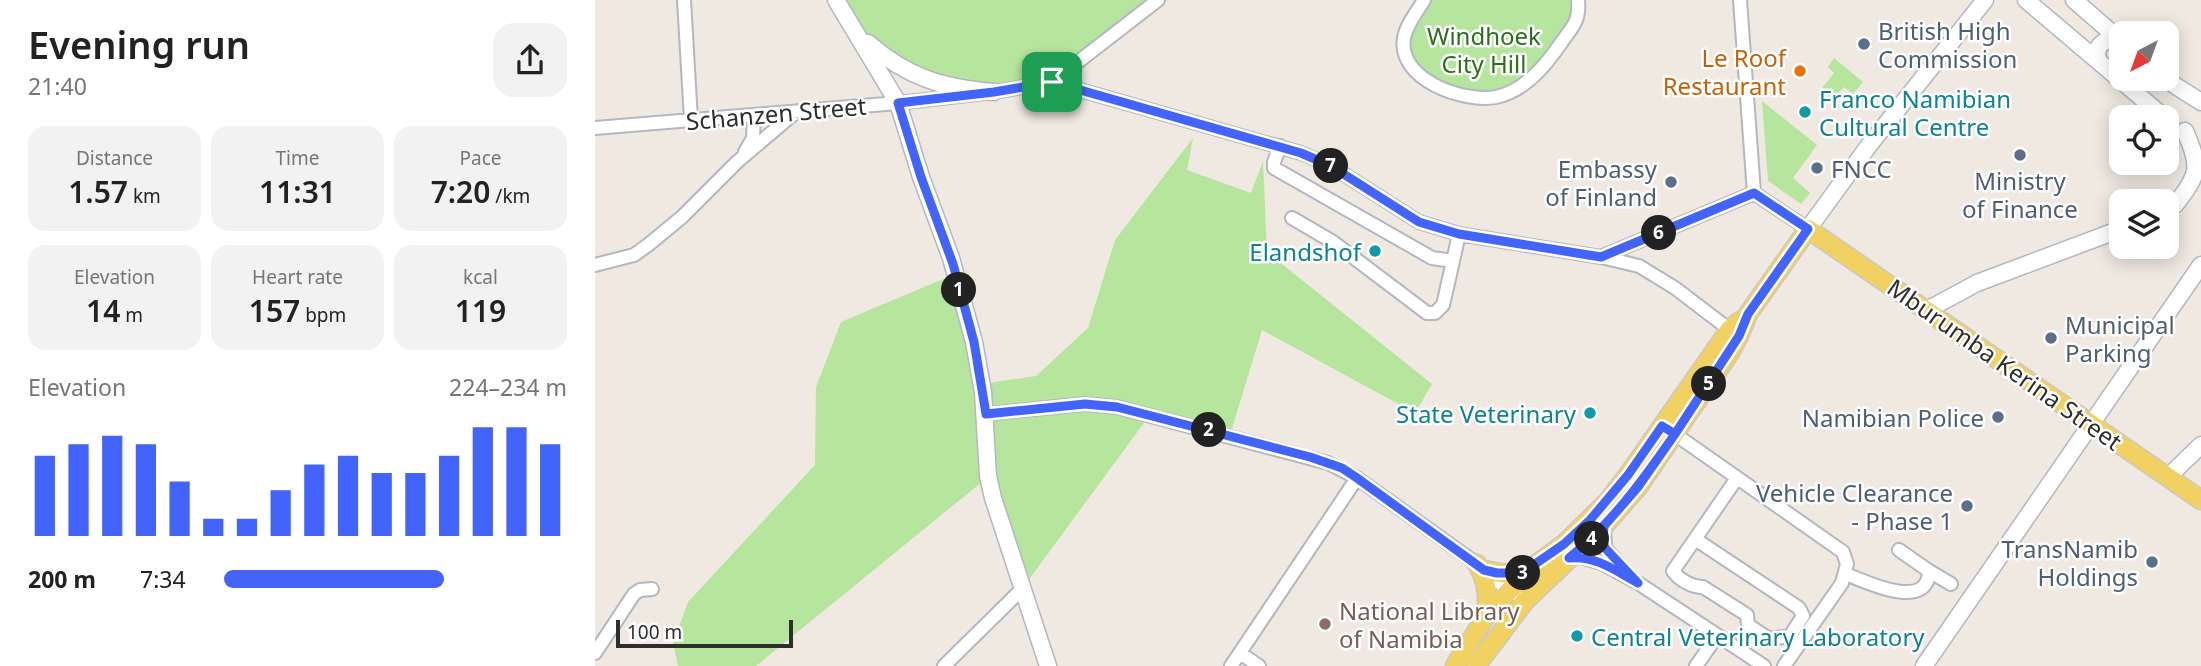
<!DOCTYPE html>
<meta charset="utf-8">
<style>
:root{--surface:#fff;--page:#f2f2f2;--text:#222;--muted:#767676;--accent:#4264fb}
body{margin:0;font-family:"Noto Sans",sans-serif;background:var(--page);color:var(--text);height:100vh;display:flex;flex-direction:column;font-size:26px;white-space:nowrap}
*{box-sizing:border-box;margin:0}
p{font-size:23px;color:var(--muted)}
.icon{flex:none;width:38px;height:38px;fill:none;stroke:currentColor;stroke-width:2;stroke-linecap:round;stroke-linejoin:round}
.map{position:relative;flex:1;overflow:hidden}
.panel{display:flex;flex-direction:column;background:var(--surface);width:595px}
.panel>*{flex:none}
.needle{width:46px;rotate:221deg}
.tools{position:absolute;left:1514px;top:21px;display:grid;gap:14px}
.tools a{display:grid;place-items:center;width:70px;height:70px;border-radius:14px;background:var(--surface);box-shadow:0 4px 18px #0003;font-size:35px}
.scale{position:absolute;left:21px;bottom:18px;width:177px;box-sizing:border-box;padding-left:7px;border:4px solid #2e2e2e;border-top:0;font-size:19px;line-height:24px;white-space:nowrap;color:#2e2e2e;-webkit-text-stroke:5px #fff;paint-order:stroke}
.pin{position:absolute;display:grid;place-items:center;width:60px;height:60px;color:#fff;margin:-30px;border-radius:14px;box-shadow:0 4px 10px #0006}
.km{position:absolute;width:35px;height:35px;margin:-18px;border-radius:50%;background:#222;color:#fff;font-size:19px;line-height:35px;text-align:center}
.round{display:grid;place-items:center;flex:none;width:74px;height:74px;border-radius:21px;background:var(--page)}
.head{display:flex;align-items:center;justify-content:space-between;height:119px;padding:0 28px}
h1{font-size:38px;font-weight:600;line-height:52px}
.figures{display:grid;grid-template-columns:repeat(3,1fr);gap:10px;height:119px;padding:7px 28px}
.figures div{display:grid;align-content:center;border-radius:18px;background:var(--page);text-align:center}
.figures b{font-size:30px;font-weight:600}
.figures small{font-size:19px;font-weight:400}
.figures p{font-size:19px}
.chart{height:196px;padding:14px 28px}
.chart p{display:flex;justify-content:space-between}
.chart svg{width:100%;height:126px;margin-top:7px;stroke:var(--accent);stroke-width:6}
ul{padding:0 28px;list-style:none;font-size:23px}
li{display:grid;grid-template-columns:112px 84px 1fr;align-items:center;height:52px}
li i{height:18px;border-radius:9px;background:var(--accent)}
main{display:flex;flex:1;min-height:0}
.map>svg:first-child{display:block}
</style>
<main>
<section class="panel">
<div class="head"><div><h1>Evening run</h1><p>21:40</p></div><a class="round"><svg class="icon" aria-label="share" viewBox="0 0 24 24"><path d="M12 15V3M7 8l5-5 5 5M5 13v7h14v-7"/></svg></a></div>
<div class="figures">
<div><p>Distance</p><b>1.57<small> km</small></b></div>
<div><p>Time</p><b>11:31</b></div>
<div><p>Pace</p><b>7:20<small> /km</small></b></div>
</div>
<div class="figures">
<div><p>Elevation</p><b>14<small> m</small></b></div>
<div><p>Heart rate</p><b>157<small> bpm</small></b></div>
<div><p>kcal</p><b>119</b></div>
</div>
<div class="chart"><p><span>Elevation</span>224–234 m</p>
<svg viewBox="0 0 160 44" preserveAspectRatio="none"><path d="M5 44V16M15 44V12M25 44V9M35 44V12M45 44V25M55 44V38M65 44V38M75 44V28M85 44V19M95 44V16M105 44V22M115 44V22M125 44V16M135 44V6M145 44V6M155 44V12"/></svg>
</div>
<ul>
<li><b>200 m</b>7:34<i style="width:64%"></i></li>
</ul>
</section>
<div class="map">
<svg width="1606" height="666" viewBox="0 0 1606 666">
<rect width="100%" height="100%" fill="#efe9e1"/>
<!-- green -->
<path fill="#b6e59e" d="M241 0H563L457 82 399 92 322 77 263 34Z
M829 0H983L974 32 917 91 859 93 814 64 811 30Z
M1239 58 1268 82 1258 94 1249 87 1235 103 1223 93 1239 73 1233 67Z
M1167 101 1222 145 1198 178 1215 193 1206 204 1173 181Z
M598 138 592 170 656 193 668 161 672 252 837 384 820 413 667 330 635 435 554 416 427 589 393 477 161 666H83L78 643 93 602 220 465 221 387 246 322 360 274 386 384 441 376 493 328 520 240Z"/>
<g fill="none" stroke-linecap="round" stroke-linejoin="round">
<!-- street casing -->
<g stroke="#b4b7c1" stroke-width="16">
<path id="street" d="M89 0 96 120
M829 0C822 12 811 25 809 38 802 80 869 103 901 97 930 91 951 65 966 43 978 26 985 21 983 0
M1145 0 1159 193
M457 82 563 0
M0 128 303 103 399 92 457 82 706 153 736 166 824 222 864 234 1006 257 1044 266 1080 288 1139 333
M685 146 679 162V168L837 258 858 261 848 305 840 313H832L738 242 697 218
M150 152 158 138 159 116
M1159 193 1213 229
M1006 257 1159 193
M858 261 864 234
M0 265 39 255 53 245 87 217 143 161 201 112
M391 414 490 404 522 407 733 463 762 478 882 564 914 591 921 594
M1074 430 1248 552 1252 564 1247 583 1189 666
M1009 526 1010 548 1030 571
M1100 539 1204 608 1208 616 1195 636 1174 639 1153 625 1152 615 1108 587C1097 587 1084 580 1078 571L1142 478
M974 558 986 557 1006 563 1043 583 1169 666
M1334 571 1356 584
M1251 574C1271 582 1333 612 1334 571L1304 550
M0 653 39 594 45 590 57 589
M645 653 664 666
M349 666 427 589
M636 666 762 478
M1101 666 1122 636"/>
</g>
<!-- secondary casing -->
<g stroke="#b4b7c1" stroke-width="19">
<path id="secondary" d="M241 0 303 103 326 177 356 258 379 342 388 392 393 476 398 498 453 666
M1431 0 1569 117
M1479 0 1526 41
M273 43C312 77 347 88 399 92
M1503 59C1499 44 1511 38 1525 40
M1570 79 1606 102
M1580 205C1604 174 1606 168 1590 131
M1213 229 1275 144 1390 0
M1332 310 1382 283 1526 229
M1573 477 1606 445
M1329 666 1606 265"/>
</g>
<!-- primary casing -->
<g stroke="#c9c9c9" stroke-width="21">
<path id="primary" d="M882 564C892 580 895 600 889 619
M889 570C906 574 922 576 936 567
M860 666 889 619 914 591 943 563 969 544 1013 501 1033 475 1135 329 1145 321
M881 666 930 601 1009 526 1043 487 1134 354 1144 336 1153 314 1213 229 1606 500"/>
</g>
<!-- street -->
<use href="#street" stroke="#fff" stroke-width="12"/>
<!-- secondary -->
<use href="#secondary" stroke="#fff" stroke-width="16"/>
<!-- primary -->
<use href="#primary" stroke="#f2d163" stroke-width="18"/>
</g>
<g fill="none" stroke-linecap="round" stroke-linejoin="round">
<!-- route casing -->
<g stroke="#fff" stroke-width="14">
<path id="route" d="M457 82 399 92 303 103 326 177 358 264 379 342 391 414 490 404 522 407 715 457 747 468 762 478 889 570 902 573H927L969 544 995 520 1033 475 1067 426 1080 434C1048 480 1017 523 974 558 1000 555 1021 571 1043 583L1010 548 1008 541 1009 526 1043 487 1080 434 1144 336 1153 314 1213 229 1159 193 1006 257 864 234 824 222 736 166 706 153 457 82"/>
</g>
<!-- route -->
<use href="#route" stroke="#4264fb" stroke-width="9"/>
</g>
<!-- markers -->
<g fill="#5c6f8a" stroke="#fff" stroke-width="2.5">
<circle cx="1269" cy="44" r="7"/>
<circle cx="1425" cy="155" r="7"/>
<circle cx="1222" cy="168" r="7"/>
<circle cx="1076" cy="182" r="7"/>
<circle cx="1456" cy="338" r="7"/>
<circle cx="1403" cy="417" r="7"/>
<circle cx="1372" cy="506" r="7"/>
<circle cx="1557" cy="562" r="7"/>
</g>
<circle fill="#e8710a" stroke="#fff" stroke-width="2.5" cx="1205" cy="71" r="7"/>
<g fill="#0f9aa8" stroke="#fff" stroke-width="2.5">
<circle cx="1210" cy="112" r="7"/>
<circle cx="780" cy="251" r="7"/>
<circle cx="995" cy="413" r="7"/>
<circle cx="982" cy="636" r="7"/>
</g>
<circle fill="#8d6e63" stroke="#fff" stroke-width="2.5" cx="730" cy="624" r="7"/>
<g text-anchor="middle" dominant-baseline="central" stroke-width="5" stroke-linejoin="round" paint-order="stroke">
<!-- service labels -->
<g font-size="24" fill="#4e5e75" stroke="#fff" text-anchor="end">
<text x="1283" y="30" text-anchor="start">British High<tspan x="1283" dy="28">Commission</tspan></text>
<text x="1062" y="168">Embassy<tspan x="1062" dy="28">of Finland</tspan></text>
<text x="1236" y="168" text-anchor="start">FNCC</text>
<text x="1425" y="180" text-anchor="middle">Ministry<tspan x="1425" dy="28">of Finance</tspan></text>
<text x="1470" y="324" text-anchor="start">Municipal<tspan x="1470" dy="28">Parking</tspan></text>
<text x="1389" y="417">Namibian Police</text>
<text x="1358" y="492">Vehicle Clearance<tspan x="1358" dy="28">- Phase 1</tspan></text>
<text x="1543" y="548">TransNamib<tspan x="1543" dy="28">Holdings</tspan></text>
</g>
<!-- park labels -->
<g font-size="24" fill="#2c6e1b" stroke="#fff">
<text x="889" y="35">Windhoek<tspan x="889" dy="28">City Hill</tspan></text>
</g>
<!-- food labels -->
<g font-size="24" fill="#c56008" stroke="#fff" text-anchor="end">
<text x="1191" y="57">Le Roof<tspan x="1191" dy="28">Restaurant</tspan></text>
</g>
<!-- culture labels -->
<g font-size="24" fill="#0d838f" stroke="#fff" text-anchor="start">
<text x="1224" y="98">Franco Namibian<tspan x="1224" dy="28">Cultural Centre</tspan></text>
<text x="766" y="251" text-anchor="end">Elandshof</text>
<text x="981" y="413" text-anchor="end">State Veterinary</text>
<text x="996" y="636">Central Veterinary Laboratory</text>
</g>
<!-- street labels -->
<g font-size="24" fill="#2e2e2e" stroke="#fff">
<text transform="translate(181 113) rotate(-5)">Schanzen Street</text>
<text transform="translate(1410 364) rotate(35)">Mburumba Kerina Street</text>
</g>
<!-- education labels -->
<g font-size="24" fill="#785e54" stroke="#fff" text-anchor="start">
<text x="744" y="610">National Library<tspan x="744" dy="28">of Namibia</tspan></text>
</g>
</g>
</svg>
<div class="tools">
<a><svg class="needle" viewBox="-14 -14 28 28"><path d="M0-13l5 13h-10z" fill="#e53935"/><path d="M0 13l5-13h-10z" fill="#767676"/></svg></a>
<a><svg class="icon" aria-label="locate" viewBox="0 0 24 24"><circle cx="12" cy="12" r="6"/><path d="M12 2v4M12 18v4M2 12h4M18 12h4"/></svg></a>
<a><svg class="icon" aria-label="layers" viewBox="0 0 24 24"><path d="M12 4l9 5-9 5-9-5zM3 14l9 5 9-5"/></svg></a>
</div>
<div class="scale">100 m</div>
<div class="pin" style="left:457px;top:82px;background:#1e9e55"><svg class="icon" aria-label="arrive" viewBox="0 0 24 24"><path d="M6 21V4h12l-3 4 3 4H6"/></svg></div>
<b class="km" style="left:364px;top:290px">1</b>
<b class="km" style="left:614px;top:430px">2</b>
<b class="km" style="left:928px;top:573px">3</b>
<b class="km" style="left:997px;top:539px">4</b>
<b class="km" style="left:1114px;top:384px">5</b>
<b class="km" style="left:1064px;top:233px">6</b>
<b class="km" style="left:736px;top:166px">7</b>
</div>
</main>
